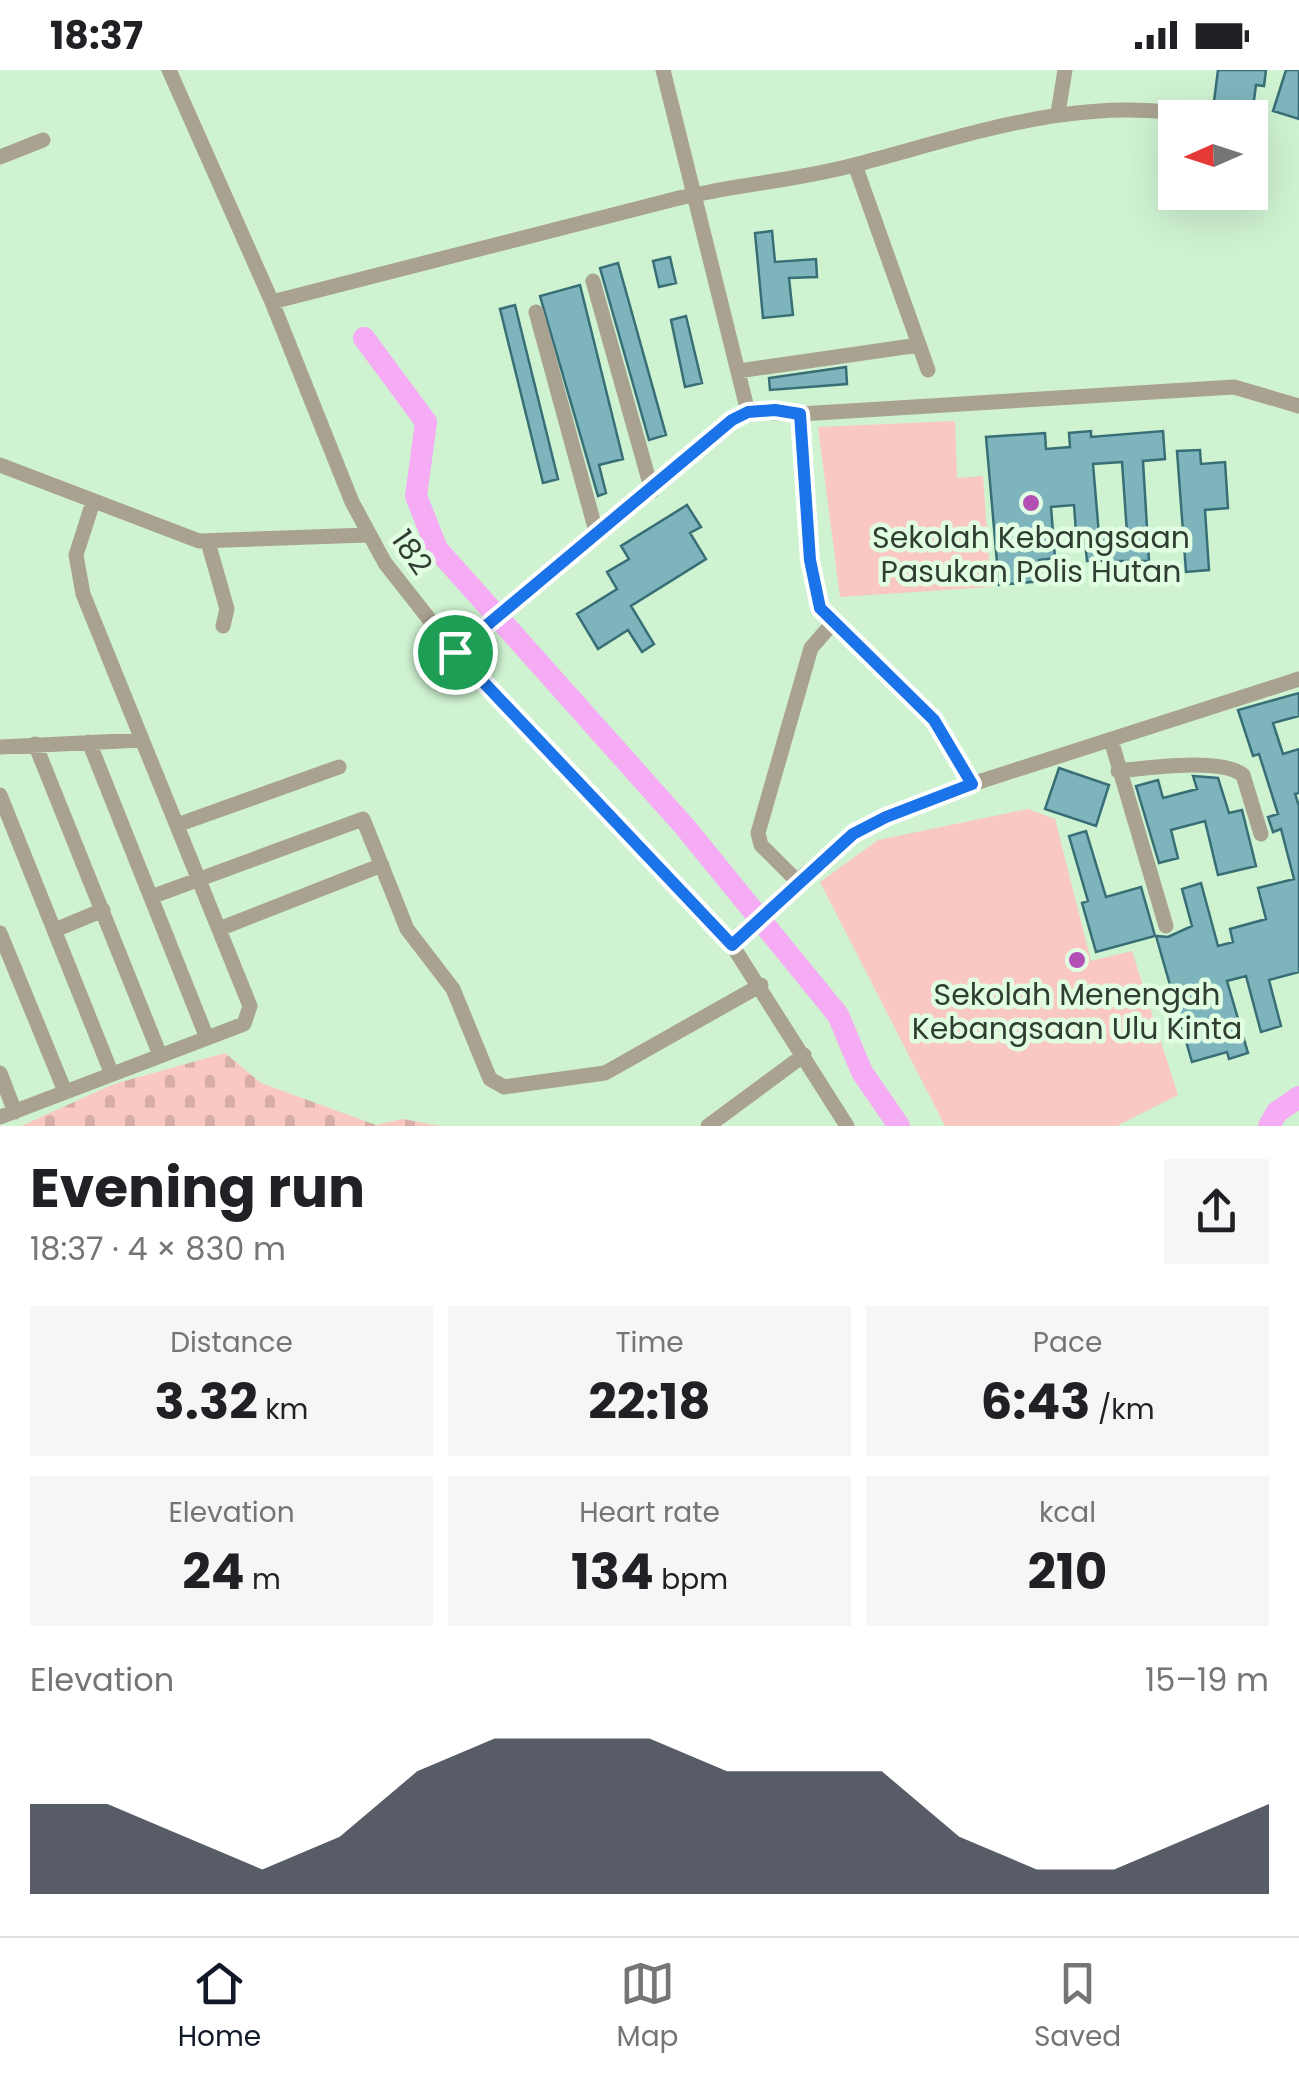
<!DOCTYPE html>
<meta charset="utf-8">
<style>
:root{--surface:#fff;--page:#f6f6f6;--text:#202124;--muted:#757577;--line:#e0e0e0;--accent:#111827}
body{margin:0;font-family:Poppins,sans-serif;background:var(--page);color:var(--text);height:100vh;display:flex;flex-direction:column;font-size:38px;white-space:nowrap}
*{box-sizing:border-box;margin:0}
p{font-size:32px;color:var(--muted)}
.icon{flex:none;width:55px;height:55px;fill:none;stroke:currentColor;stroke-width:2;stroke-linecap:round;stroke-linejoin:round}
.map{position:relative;height:1056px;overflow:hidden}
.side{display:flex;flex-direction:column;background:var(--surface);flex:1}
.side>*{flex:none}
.needle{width:65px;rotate:267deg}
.fabs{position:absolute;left:1158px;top:30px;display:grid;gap:20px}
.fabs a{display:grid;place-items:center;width:110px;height:110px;border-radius:0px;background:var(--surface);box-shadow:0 10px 40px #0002;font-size:50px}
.pin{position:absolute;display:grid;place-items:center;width:85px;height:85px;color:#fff;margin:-42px;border:5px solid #fff;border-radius:50%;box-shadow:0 2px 10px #0007}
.round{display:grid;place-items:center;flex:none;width:105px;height:105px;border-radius:0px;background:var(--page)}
.overview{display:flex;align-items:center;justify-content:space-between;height:170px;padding:0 30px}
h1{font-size:55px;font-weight:700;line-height:75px}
.stats{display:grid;grid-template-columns:repeat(3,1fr);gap:15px;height:170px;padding:10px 30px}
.stats div{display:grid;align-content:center;border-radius:0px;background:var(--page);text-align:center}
.stats b{font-size:50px;font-weight:700}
.stats small{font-size:28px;font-weight:400}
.stats p{font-size:28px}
.chart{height:280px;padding:20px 30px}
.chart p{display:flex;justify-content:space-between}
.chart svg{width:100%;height:180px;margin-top:10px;fill:var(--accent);opacity:.7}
.status{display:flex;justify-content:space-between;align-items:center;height:70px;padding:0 50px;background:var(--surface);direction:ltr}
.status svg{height:28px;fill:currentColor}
.tab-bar{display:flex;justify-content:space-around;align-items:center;height:140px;border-top:2px solid var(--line);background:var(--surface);font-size:28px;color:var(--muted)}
.tab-bar a{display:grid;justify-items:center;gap:5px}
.tab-bar .selected{color:var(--accent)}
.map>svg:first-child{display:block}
</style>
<div class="status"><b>18:37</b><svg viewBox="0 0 49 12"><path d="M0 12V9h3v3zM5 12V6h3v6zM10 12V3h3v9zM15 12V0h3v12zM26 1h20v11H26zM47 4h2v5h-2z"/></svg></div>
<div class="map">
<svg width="1299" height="1056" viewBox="0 0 1299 1056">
<defs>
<pattern id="cemetery-stones" width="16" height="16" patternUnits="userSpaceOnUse" patternTransform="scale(2.5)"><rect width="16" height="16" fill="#fac8c2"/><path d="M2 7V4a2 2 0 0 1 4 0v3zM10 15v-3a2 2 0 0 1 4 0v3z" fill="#d7ada7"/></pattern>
</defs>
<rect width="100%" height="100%" fill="#cff3d1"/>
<!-- green -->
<path fill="#fac8c2" d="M955 351 957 408 983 406 991 517 840 527 818 357Z
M1028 739 1055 749 1091 891 1132 881 1178 1025 1117 1056H945L820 812 878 770Z"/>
<!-- cemetery -->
<path fill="url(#cemetery-stones)" d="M225 983 261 1013 376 1055 403 1049 440 1056H21L114 1014Z"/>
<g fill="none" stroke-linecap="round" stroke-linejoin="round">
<!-- river -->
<path stroke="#f5acf5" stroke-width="22" d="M364 268 426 352 416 426 437 479 685 757 838 945 862 1002 899 1056
M1269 1056 1277 1042 1299 1027"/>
</g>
<!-- building -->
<path fill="#7eb5bd" stroke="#386f76" stroke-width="2.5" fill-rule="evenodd" d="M1218 0H1266L1264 16 1256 15 1252 45 1243 47 1213 39Z
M1286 0H1299V49L1273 41Z
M772 161 775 192 816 189 817 207 789 208 793 245 763 248 755 163Z
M670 187 676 213 659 217 653 191Z
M618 193 666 365 649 370 600 198Z
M580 215 623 389 599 395 606 423 598 426 540 226Z
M515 235 558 409 543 413 500 239Z
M686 246 702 313 685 317 671 250Z
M846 297 847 314 770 320 769 308Z
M1091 361V367L1163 361 1165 389 1143 391 1149 491H1087L1084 461 1076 462 1074 435 1051 437 1055 488 1039 490 1041 511 999 515 986 367 1045 363 1046 379 1070 377 1069 363ZM1122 392 1127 463 1099 465 1093 394Z
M1200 380 1201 394 1225 392 1228 438 1205 440 1209 500 1186 502 1177 381Z
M687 435 701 457 690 463 706 489 631 536 654 574 642 582 628 560 598 579 577 544 617 519 607 502 629 489 621 476Z
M1299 623V646L1273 653 1283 684 1299 679V723L1295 724 1299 736V902L1269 910 1281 956 1261 962 1246 906 1227 911 1248 983 1229 989 1227 982 1192 992 1156 866 1168 867 1192 856 1182 819 1201 813 1218 876 1233 872 1230 859 1266 849 1258 818 1294 809 1281 759 1273 762 1268 747 1278 744 1259 684 1253 686 1238 640Z
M1059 698 1109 715 1096 756 1045 739Z
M1193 706 1218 708 1229 743 1242 740 1256 796 1218 805 1205 751 1171 760 1178 788 1159 793 1136 716 1158 710 1163 728 1197 719Z
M1086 761 1106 827 1141 817 1155 866 1096 882 1082 833 1088 831 1069 766Z"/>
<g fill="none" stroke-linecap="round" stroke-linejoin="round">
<!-- minor -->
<path stroke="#aaa290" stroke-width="15" d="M169 0 272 232 352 432 385 493 455 582 732 875 847 1056
M663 0 748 342
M1058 43 1065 0
M1250 56 1257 57
M0 87 43 70
M855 95 928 300
M714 121C762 112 811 107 858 94 972 64 1087 22 1206 48
M593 211 652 421
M272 232 679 128
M536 242 597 465
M738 301 919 275
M800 344 811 490 819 538 934 650 972 714
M0 395 199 471 367 465
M208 472 227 539 223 556
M455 582 732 350 748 342 800 344 1234 317 1299 336
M1111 670 1166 856
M89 672 207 968
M35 674 160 985
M0 677 142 670
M1118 701C1147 698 1221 687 1243 705L1261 764
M0 725 111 1002
M177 755 339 697
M797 811 761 775 758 763 811 578 832 554
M151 827 363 749 407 859 453 919 490 1009 504 1017 605 1003 761 915
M219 859 382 795
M55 860 103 840
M0 863 64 1019
M732 875 804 805 853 764 886 747 972 714 1299 609
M0 1003 15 1042
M0 1047 244 954 250 936 83 524 76 485 93 432
M708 1056 804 985"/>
<!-- minor-bridge -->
<path stroke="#aaa290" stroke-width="15" d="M679 128 714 121"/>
</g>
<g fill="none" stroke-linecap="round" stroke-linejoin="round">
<!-- route casing -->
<g stroke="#fff" stroke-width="20">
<path id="route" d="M775 340 800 344 810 490 820 538 934 650 972 714 886 747 853 764 732 875 455 582 732 350 748 342Z"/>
</g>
<!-- route -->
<use href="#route" stroke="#1a73e8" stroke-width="12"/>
</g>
<!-- markers -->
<g fill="#b34fb5" stroke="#e1fee3" stroke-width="4">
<circle cx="1031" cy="433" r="10"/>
<circle cx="1077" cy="890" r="10"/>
</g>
<g text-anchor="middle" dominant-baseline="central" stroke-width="9" stroke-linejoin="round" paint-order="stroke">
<!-- poi labels -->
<g font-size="30" fill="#303e31" stroke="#e1fee3">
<text x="1031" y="467">Sekolah Kebangsaan<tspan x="1031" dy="34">Pasukan Polis Hutan</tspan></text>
<text x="1077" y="924">Sekolah Menengah<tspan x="1077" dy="34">Kebangsaan Ulu Kinta</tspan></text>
</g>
<!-- street labels -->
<g font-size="30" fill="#303e31" stroke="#e1fee3">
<text transform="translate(412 482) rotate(55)">182</text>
</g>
</g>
</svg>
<div class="fabs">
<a><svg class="needle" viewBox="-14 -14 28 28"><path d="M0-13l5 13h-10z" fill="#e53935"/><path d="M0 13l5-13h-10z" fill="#757577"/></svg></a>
</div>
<div class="pin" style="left:455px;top:582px;background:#1e9e55"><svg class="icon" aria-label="arrive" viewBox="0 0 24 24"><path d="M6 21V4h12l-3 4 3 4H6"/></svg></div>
</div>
<section class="side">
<div class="overview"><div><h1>Evening run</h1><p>18:37 · 4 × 830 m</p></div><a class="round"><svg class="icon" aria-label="share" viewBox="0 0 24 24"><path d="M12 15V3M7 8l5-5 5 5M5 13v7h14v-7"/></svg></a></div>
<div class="stats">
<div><p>Distance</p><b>3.32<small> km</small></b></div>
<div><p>Time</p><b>22:18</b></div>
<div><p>Pace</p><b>6:43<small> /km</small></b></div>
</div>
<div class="stats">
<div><p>Elevation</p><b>24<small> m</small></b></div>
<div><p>Heart rate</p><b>134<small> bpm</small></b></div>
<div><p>kcal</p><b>210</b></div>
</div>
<div class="chart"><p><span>Elevation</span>15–19 m</p>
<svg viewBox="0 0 160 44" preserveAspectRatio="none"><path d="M0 44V22L10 22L20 30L30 38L40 30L50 14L60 6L70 6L80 6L90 14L100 14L110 14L120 30L130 38L140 38L150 30L160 22V44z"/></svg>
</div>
</section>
<nav class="tab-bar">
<a class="selected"><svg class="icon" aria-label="home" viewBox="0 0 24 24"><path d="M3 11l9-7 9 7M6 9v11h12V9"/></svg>Home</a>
<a><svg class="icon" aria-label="map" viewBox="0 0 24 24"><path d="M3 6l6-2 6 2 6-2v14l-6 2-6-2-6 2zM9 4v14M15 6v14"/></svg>Map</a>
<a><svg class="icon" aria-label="saved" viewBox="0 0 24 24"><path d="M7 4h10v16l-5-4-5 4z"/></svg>Saved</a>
</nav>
